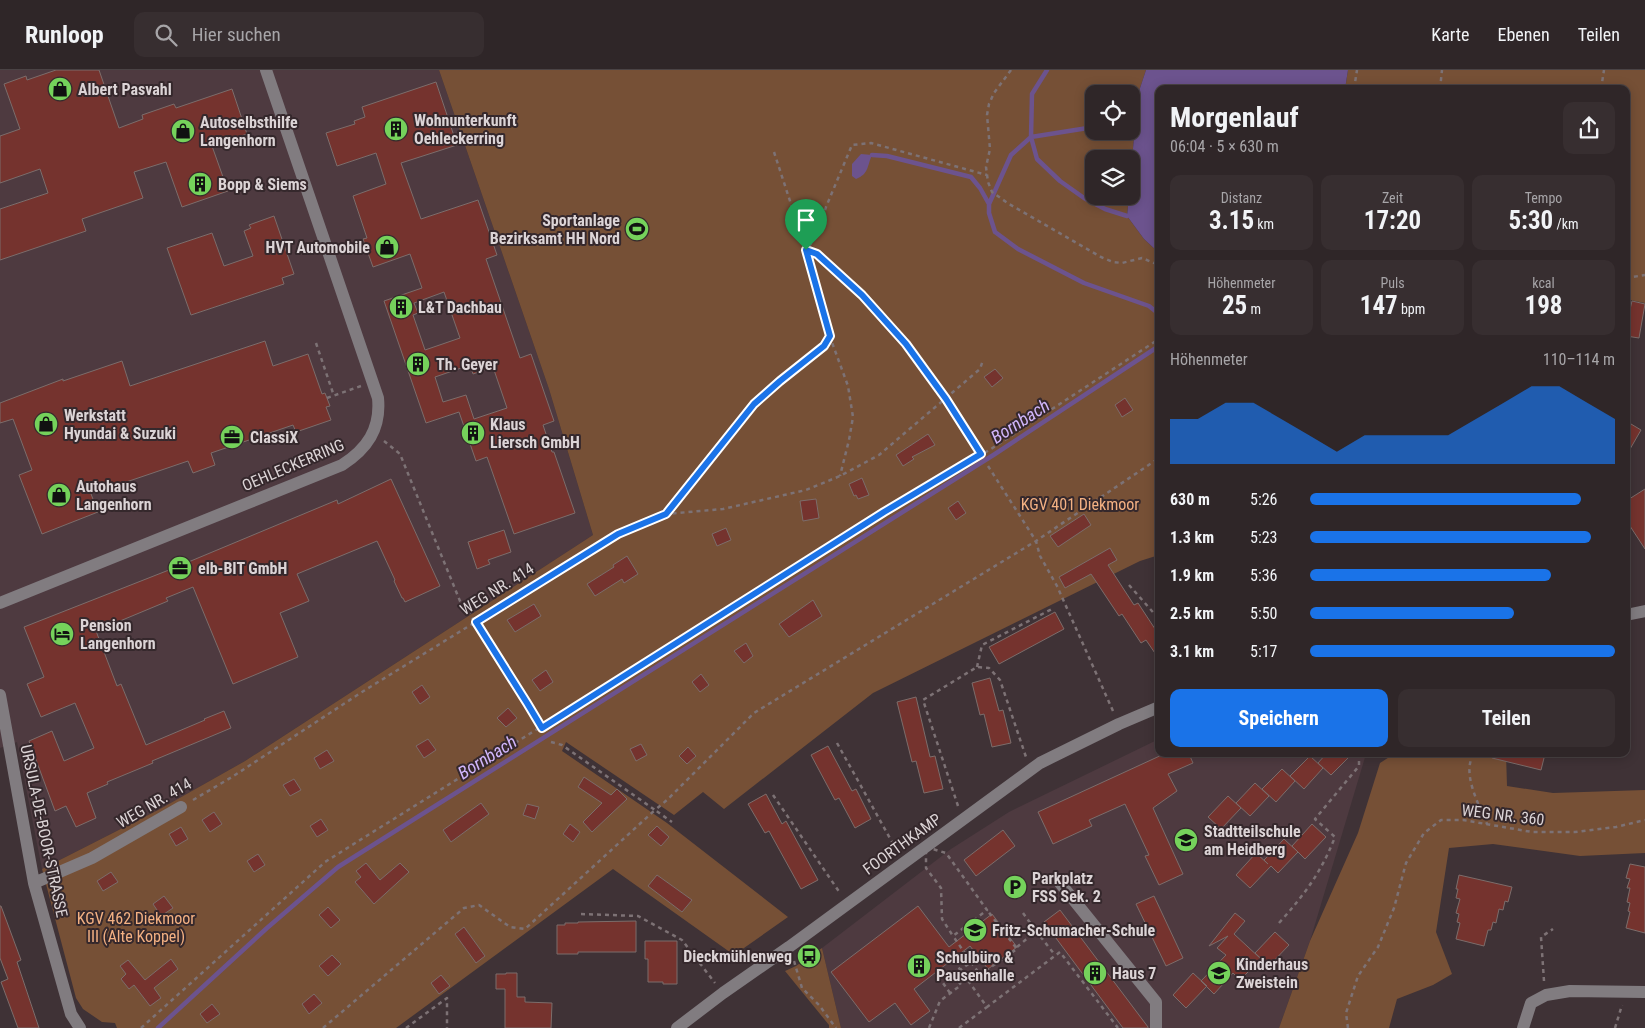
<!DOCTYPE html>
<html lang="de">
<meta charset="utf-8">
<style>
:root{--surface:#2f2628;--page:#372e30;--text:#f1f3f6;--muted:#a7a5a8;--line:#4a4345;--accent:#1a73e8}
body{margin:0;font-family:"Roboto Condensed",sans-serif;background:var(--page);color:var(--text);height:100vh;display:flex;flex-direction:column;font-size:19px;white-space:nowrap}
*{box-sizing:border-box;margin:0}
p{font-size:16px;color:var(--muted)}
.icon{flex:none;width:28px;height:28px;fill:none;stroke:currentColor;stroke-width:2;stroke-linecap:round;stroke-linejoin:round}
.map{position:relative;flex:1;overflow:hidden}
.drawer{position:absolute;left:1155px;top:15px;width:475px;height:672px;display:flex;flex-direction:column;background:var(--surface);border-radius:10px;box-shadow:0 2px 12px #0003,0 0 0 1px var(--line)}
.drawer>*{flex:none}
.buttons{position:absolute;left:1085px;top:15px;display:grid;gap:10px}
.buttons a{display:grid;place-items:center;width:55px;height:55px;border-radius:10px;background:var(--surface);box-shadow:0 2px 12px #0003,0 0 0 1px var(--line);font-size:25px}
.pin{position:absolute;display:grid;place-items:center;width:42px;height:42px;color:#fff;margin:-51px -21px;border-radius:50% 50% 50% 0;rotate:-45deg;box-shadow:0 0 5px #0007}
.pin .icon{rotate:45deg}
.round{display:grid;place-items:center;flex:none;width:52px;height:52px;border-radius:10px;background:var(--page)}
.head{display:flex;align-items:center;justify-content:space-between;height:85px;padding:0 15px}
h1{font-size:28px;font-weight:700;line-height:38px}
.stats{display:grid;grid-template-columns:repeat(3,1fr);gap:8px;height:85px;padding:5px 15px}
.stats div{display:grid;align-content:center;border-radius:10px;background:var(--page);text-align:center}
.stats b{font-size:25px;font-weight:700}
.stats small{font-size:14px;font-weight:400}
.stats p{font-size:14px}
.chart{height:140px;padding:10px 15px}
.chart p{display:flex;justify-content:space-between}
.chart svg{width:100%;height:90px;margin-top:5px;fill:var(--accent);opacity:.7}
.primary-button{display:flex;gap:10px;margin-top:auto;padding:10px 15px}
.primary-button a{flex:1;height:58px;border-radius:10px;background:var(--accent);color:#fff;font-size:20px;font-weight:700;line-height:58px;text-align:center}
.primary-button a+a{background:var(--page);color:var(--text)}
ul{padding:0 15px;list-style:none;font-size:16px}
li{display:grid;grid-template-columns:80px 60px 1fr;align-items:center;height:38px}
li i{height:12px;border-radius:6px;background:var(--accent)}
header{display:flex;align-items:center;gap:30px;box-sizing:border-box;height:70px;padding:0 25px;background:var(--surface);border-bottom:1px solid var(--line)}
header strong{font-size:24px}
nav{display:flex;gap:28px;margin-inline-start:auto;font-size:18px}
.search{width:350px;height:45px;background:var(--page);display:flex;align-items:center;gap:12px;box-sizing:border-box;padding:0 18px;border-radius:10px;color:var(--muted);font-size:19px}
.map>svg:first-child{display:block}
</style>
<header>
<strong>Runloop</strong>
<div class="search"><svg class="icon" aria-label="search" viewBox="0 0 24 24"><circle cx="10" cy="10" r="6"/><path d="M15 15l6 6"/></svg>Hier suchen</div>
<nav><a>Karte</a><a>Ebenen</a><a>Teilen</a></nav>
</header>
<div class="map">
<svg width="1645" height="958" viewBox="0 0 1645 958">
<rect width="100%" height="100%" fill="#3f3236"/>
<!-- built -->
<path fill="#4e3a40" d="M0 0H439L549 319 593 465 245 691 160 739 42 799 17 672 0 678Z
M1159 669V684H1366L1310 871 1279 958H841L822 878 951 779 1009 742Z"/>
<!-- green -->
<path fill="#765036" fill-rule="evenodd" d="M439 0H1146L1138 24 1131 100V89H1094V126H1129L1127 146 1144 169 1159 183V485L1140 491 873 623 724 739 703 722 674 745 566 672 562 681 667 753 788 847 734 885 613 799 396 958H117L115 953 102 952 83 939 76 928 42 799 160 739 245 691 593 465 549 319ZM1094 24H1131V61H1094Z
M1348 0H1645V233L1630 230 1626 248V19H1345Z
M1394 684H1506L1507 716 1553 723 1645 720V783L1580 786 1493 774 1449 778 1436 862 1452 904 1433 915 1397 929 1389 958H1279L1310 871 1358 763 1380 693Z
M822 878 841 958H829V955L785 901 796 896Z"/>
<!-- water -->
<path fill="#6c538e" d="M1146 0H1348L1345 19H1159V183L1144 169 1127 146 1129 126H1131V100L1138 24Z
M861 84 872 85C867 96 869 104 856 109L852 106V94Z"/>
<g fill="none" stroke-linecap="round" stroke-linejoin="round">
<!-- stream -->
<path stroke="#6c538e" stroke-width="4.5" d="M1047 0 1032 24 1031 67 1037 89 1060 111 1084 128 1105 139 1127 146
M1131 33 1138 24
M1094 57 1031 67 1011 85 989 134V143L995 162 1018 179 1084 213 1149 236 1159 244
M872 85 887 86 971 107 980 118 989 134
M158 958 267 858 338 797 995 384 1159 276"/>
</g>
<!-- building -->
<path fill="#75332e" stroke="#7c6d6b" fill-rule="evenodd" d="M56 0H99L119 58 143 49 142 45 174 34 176 38 232 19 247 64 212 76 228 121 182 137 166 92 134 102 143 128 82 149 86 161 0 190V139L48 123 40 99 0 113V66L20 59 4 14 26 6 27 10Z
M436 12 457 75 401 93 421 149 478 130 497 185 486 189 520 288 531 284 554 351 543 355 552 382H554L575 443 514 464 487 387 476 391 459 342 426 353 384 231 422 218 410 184 373 197 363 169 367 168 353 126 386 114 376 83 337 96 326 63 355 54 354 51 365 47 362 37ZM444 222 460 268 425 280 413 245 418 243 414 233ZM470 295 473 304 493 297 507 338 474 349 466 325 443 332 435 307Z
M274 146 294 204 282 208 284 214 191 245 167 178 212 163 224 196 253 186 244 161 251 158 249 155Z
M1632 231 1645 234 1639 268 1626 266V256Z
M265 271 273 296 308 284 322 324 325 323 330 336 326 337 331 350 296 362 293 355 211 383 215 395 193 403 188 391 91 424 98 442 42 464 19 405 32 400 13 349 0 353V333L63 309V311L122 291 130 316Z
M995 299 1003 308 992 317 984 307Z
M1125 328 1133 340 1122 347 1115 335Z
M1626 351 1641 360 1626 386Z
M928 364 935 375 912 387 914 389 903 396 896 385Z
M862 408 869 425 858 429 856 425 854 426 849 414Z
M391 409 440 516 405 532 403 528H402L394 511 395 510 377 471 297 504 309 531 280 543 298 587 233 614 193 517 166 528 168 531 96 561 117 616 121 614 146 675 205 650 204 649 224 641 231 658 152 691 153 693 107 712 108 714 87 723 96 748 76 757 66 736 55 741 29 671 52 661 64 691 94 678 75 633 41 647 27 614 44 607 24 557 174 498 337 430 338 434Z
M1645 419V479L1626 450V431Z
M816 429 819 448 803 451 800 431Z
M958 431 966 443 956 450 948 438Z
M1084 444 1091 455 1058 477 1050 466Z
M726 458 731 470 717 476 712 464Z
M504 460 511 482 488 490 490 494 477 499 468 472Z
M1110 478 1117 490 1108 495 1134 535 1138 533 1159 565V589L1146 570 1141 573 1122 544 1119 546 1091 504 1065 518 1059 507Z
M627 486 638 504 624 513 622 509 595 526 587 514 614 497 613 495Z
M813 530 822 546 789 567 779 554Z
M534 534 541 546 515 562 507 550Z
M1055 542 1064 559 999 594 989 577Z
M746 573 753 586 744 593 734 581Z
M546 600 553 612 540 621 532 610Z
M701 604 709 615 700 622 692 612Z
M990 608 999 641 1003 640 1011 673 992 677 984 644 980 645 972 613Z
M422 615 430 627 420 634 412 622Z
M916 627 930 687 935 686 943 719 924 723 916 691 912 692 897 632Z
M508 638 517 648 506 657 497 648Z
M428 669 436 680 424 688 416 676Z
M641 674 647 685 636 691 630 679Z
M828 676 852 721 856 719 871 749 855 758 839 728 835 730 811 685Z
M688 677 696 686 687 694 679 686Z
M327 680 334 691 320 699 314 688Z
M1164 684H1189L1193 693 1168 704 1177 721 1153 738 1183 804 1159 815 1145 786 1149 785 1125 734 1089 750 1092 756 1053 774 1038 742Z
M1326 684H1352L1331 705 1318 693Z
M1493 684H1545L1541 700 1492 688Z
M1310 686 1323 698 1304 719 1290 706Z
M1282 699 1295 711 1276 732 1262 719Z
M584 707 611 725 617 719 627 729 592 762 583 752 602 733 578 717Z
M294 709 301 720 290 726 283 715Z
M1255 713 1269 726 1250 746 1236 733Z
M766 724 782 754 786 751 818 810 801 819 769 761 765 763 748 734Z
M1228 726 1241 738 1221 759 1208 747Z
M481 733 489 744 451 772 443 760Z
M527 734 539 737 535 749 523 745Z
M214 742 222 754 210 762 202 750Z
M321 749 328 760 317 767 310 756Z
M570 754 580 762 573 772 563 764Z
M1312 754 1326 767 1305 789 1292 776Z
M657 756 669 767 661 776 648 765Z
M181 757 188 769 176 776 169 764Z
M1003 760 1015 776 976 806 964 790Z
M1284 769 1298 782 1278 803 1271 796 1250 818 1236 805 1256 783 1268 794 1264 790Z
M258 784 265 795 254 802 247 791Z
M366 793 380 810 400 793 409 802 374 834 355 812 361 807 356 801Z
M1630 794 1645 797V863L1626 858 1630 842 1628 841 1630 833 1627 832 1630 818H1627L1630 809 1626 808Z
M111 802 118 812 103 821 97 811Z
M657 805 692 830 682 842 648 816Z
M1459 805 1512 817 1508 832 1505 831 1503 840 1499 839 1496 853 1493 852 1491 860H1488L1484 876 1456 869 1460 853 1457 852 1459 844 1456 843 1460 829 1456 828 1458 819H1456Z
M164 826 173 838 161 846 153 834Z
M1154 826 1183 888 1166 896 1136 834Z
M0 836H1L21 890 17 892 39 958H18L1 912 8 909 0 888Z
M918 836 949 877 992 844 1017 877 988 899 970 876 914 919 930 941 911 955 895 933 869 952 831 902Z
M328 837 340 850 331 858 319 845Z
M1060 840 1148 957V958H1123L1044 852Z
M1235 843 1245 851 1234 864 1261 889 1240 910 1233 903 1214 924 1201 911 1226 885 1217 878 1228 866 1209 876Z
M636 851V882H578V884H557V855H565V853H578V852Z
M464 857 485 886 476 893 455 864Z
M1275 862 1289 875 1269 896 1255 883Z
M645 871H677V914H663V912H648V889H645Z
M332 885 341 894 328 906 319 896Z
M171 889 178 899 154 918 161 928 150 936 134 915 129 919 121 909 126 904 120 896 128 890 145 910Z
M506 903H517V927H525V932L552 933 551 958H505V919H496V904H506Z
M1193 903 1207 916 1186 938 1173 925Z
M441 905 450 916 439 924 431 913Z
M314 924 322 933 309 944 302 934Z
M212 934 220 944 207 953 200 944Z"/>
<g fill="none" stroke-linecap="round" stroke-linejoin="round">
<!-- path -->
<path stroke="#7d7275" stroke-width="2.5" stroke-dasharray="4 4" stroke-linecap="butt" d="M1011 0 994 23 989 34 987 45 990 79 986 97 988 112 992 122 1009 134 1101 187 1113 192 1122 193 1142 188 1159 195
M1354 19 1357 0
M1440 19 1442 0
M1601 19 1604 0
M774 82 806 180 830 267 848 316 853 347 849 370 840 406
M1626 208 1645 205
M316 273 334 326
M327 328 361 316
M384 371 400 384 460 531C490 572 517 616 543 660
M982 387 946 329 906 274 862 225 817 183 806 180 817 166 826 137 852 75 871 73 987 105
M988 396 1036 471 1040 486 1057 516 1113 641
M666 444 754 334 780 311 824 276 830 267
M1129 515 1159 549
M977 597 982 575 1052 539
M551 672 562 675 655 740 667 730 754 643 1036 471 1159 388
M837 673 897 781
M1474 684C1461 702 1479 735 1487 754
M773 725 840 823
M193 730 232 707 362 622 618 464 666 444 723 439 806 420 840 406 879 385 980 299 983 290
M958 736 923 630 977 597 989 598 1000 610 1026 687
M926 777 946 783 987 840 953 866 942 849 941 818 926 798Z
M1023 843 1036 861
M581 844 638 846 682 870 715 913
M1279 853C1304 825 1321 803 1335 767L1315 749 1359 696V684
M1017 877 1036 861 1055 885
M794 891 802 918 819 935 836 958
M954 891 987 937 1060 882 1118 958
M971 892 981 906 988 899 1017 879 987 840
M1544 911 1541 867 1553 859
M950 923 943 913 971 892 953 866
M141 958 325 792 884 442 991 379 1159 269
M323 958 464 838 479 835 510 857 525 859 655 740 672 752
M406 958 447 928V958
M929 958 940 931 961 915 954 905
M959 958 987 937
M1348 958 1346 943 1358 906 1378 877 1394 838 1406 793 1424 763 1441 750H1463L1532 762H1575L1616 757 1645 750
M1615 958 1622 935"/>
<!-- minor -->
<path stroke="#817c80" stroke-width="12" d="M0 533 342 395C367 379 381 359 378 328L266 0
M1626 545 1645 541
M0 625 34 813 71 944 80 958
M1056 808 1156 932V958
M34 813 92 788 181 737
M677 958 723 923 789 877 1040 693 1119 654 1159 637
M1523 958 1531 933 1546 925 1570 921 1645 922"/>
</g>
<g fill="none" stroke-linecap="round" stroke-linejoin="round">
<!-- route casing -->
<g stroke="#fff" stroke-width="10">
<path id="route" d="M806 180 817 184 862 225 906 274 946 329 981 384 884 442 542 658 527 633 476 552 618 464 666 444 754 334 780 311 824 276 830 266Z"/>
</g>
<!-- route -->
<use href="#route" stroke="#1a73e8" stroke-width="6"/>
</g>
<!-- icons -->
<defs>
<g id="shop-disc" transform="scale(1.25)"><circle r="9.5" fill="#75d25b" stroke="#35282c"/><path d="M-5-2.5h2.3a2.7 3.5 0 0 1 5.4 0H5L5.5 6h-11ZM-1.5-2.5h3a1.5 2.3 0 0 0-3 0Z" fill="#111"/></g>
<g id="building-disc" transform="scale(1.25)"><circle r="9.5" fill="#75d25b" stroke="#35282c"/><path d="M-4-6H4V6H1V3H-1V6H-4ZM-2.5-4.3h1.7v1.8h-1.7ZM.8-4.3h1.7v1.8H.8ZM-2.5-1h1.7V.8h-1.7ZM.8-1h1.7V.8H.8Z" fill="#111"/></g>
<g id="stadium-disc" transform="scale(1.25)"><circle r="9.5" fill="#75d25b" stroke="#35282c"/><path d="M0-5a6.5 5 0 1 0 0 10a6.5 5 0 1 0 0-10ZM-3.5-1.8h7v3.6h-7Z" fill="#111"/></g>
<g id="office-disc" transform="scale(1.25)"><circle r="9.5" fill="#75d25b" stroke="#35282c"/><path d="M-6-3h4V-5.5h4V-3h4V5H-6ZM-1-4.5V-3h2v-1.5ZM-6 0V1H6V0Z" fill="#111"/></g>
<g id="hotel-disc" transform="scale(1.25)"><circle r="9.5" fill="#75d25b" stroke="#35282c"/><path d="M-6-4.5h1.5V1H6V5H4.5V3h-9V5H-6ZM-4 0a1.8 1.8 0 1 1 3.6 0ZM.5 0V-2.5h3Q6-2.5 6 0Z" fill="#111"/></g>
<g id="school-disc" transform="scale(1.25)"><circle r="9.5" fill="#75d25b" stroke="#35282c"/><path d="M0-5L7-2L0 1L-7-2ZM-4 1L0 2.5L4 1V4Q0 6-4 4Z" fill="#111"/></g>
<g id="parking-disc" transform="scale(1.25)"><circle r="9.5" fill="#75d25b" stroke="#35282c"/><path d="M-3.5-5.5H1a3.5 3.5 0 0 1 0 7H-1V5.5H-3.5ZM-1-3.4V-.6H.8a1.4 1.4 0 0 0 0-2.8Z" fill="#111"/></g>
<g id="bus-disc" transform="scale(1.25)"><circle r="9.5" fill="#75d25b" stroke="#35282c"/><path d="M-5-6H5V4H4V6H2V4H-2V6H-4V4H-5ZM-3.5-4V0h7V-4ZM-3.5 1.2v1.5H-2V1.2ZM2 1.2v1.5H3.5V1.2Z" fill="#111"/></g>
</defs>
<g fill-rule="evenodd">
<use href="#shop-disc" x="60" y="19"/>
<use href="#building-disc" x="396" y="59"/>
<use href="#shop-disc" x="183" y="61"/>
<use href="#building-disc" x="200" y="114"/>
<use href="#stadium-disc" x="637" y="159"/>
<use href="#shop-disc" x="387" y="177"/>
<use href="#building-disc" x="401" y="237"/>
<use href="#building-disc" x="418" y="294"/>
<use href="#shop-disc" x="46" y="354"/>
<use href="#building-disc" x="473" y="363"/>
<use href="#office-disc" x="232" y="367"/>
<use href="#shop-disc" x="59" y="425"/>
<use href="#office-disc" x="180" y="498"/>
<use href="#hotel-disc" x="62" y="564"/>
<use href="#school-disc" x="1186" y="770"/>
<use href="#parking-disc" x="1015" y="817"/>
<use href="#school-disc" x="975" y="860"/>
<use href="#bus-disc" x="809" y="886"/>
<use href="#building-disc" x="919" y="896"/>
<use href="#building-disc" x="1095" y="903"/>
<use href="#school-disc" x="1219" y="903"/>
</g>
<g text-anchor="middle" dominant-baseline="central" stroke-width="4" stroke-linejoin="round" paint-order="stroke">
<!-- poi labels -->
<g font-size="16" font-weight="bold" fill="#dcd4d6" stroke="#35282c" text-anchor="start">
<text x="78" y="19">Albert Pasvahl</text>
<text x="414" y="50">Wohnunterkunft<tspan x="414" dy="18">Oehleckerring</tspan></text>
<text x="200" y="52">Autoselbsthilfe<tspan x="200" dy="18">Langenhorn</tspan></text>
<text x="218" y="114">Bopp &amp; Siems</text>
<text x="620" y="150" text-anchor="end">Sportanlage<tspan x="620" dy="18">Bezirksamt HH Nord</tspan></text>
<text x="370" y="177" text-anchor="end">HVT Automobile</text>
<text x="418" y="237">L&amp;T Dachbau</text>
<text x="436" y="294">Th. Geyer</text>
<text x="64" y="345">Werkstatt<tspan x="64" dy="18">Hyundai &amp; Suzuki</tspan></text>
<text x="490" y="354">Klaus<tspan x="490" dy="18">Liersch GmbH</tspan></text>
<text x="250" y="367">ClassiX</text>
<text x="76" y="416">Autohaus<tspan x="76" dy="18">Langenhorn</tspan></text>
<text x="198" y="498">elb-BIT GmbH</text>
<text x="80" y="555">Pension<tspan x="80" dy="18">Langenhorn</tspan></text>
<text x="1204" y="761">Stadtteilschule<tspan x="1204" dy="18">am Heidberg</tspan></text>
<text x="1032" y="808">Parkplatz<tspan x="1032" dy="18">FSS Sek. 2</tspan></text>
<text x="992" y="860">Fritz-Schumacher-Schule</text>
<text x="792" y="886" text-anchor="end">Dieckmühlenweg</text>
<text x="936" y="887">Schulbüro &amp;<tspan x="936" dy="18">Pausenhalle</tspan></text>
<text x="1236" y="894">Kinderhaus<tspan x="1236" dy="18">Zweistein</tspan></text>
<text x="1112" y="903">Haus 7</text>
</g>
<!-- street labels -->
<g font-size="16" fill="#dcd4d6" stroke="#35282c">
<text transform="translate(293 395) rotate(-23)">OEHLECKERRING</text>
<text transform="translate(497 519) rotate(-32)">WEG NR. 414</text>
<text transform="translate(154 733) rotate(-30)">WEG NR. 414</text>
<text transform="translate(1503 745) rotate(7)">WEG NR. 360</text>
<text transform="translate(44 761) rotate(78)">URSULA-DE-BOOR-STRASSE</text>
<text transform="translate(902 774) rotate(-36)">FOORTHKAMP</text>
</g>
<!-- park labels -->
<g font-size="16" fill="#f4b183" stroke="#35282c">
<text x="1080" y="434">KGV 401 Diekmoor</text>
<text x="136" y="848">KGV 462 Diekmoor<tspan x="136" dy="18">III (Alte Koppel)</tspan></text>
</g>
<!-- water labels -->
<g font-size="18" font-style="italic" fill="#d1b6fb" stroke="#35282c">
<text transform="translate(1020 351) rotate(-33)">Bornbach</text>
<text transform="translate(487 687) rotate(-32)">Bornbach</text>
</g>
</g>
</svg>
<div class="buttons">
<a><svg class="icon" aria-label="locate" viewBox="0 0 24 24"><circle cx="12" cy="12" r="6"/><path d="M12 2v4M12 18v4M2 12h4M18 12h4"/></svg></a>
<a><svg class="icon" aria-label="layers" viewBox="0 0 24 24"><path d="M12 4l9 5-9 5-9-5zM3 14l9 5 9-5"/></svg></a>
</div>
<div class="pin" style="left:806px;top:180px;background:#1e9e55"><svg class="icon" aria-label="arrive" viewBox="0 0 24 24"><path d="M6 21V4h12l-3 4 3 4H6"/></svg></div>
<section class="drawer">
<div class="head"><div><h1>Morgenlauf</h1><p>06:04 · 5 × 630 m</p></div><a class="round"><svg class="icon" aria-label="share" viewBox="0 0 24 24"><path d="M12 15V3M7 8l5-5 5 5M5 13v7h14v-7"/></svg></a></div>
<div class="stats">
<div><p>Distanz</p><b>3.15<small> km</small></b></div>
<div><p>Zeit</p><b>17:20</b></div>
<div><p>Tempo</p><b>5:30<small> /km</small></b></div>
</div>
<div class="stats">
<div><p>Höhenmeter</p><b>25<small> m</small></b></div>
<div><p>Puls</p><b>147<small> bpm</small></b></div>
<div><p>kcal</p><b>198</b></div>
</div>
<div class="chart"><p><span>Höhenmeter</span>110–114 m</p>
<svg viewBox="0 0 160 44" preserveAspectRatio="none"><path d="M0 44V22L10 22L20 14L30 14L40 22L50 30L60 38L70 30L80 30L90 30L100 30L110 22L120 14L130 6L140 6L150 14L160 22V44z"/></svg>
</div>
<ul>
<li><b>630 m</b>5:26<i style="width:89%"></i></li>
<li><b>1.3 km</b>5:23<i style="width:92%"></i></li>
<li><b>1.9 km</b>5:36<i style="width:79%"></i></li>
<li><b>2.5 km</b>5:50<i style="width:67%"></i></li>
<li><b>3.1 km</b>5:17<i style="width:100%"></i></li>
</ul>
<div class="primary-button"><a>Speichern</a><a>Teilen</a></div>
</section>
</div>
